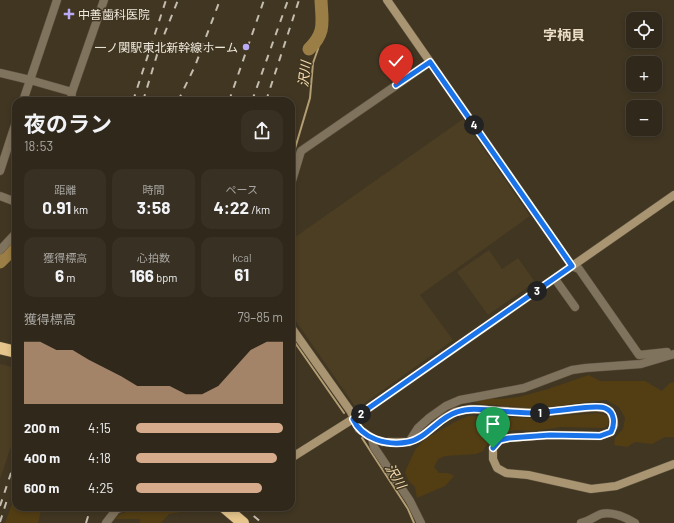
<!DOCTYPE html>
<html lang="ja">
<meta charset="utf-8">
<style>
:root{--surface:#30281a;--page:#383023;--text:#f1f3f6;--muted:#a8a6a2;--line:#4b4439;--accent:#d6ab8b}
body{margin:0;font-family:Barlow,"Noto Sans JP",sans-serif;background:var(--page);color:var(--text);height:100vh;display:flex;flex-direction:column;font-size:15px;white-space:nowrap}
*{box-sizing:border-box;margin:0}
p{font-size:13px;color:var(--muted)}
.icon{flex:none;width:22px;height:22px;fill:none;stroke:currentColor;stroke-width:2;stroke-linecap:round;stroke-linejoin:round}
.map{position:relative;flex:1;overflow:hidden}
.panel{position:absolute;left:12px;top:97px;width:283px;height:414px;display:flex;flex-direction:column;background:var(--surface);border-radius:12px;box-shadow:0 2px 6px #0003,0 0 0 1px var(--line)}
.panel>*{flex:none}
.fabs{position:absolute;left:626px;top:12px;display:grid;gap:8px}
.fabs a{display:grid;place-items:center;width:36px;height:36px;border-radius:8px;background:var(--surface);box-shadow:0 2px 6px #0003,0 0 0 1px var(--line);font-size:20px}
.pin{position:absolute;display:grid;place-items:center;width:34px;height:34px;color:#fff;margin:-41px -17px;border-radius:50% 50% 50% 0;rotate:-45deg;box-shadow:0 0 4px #0007}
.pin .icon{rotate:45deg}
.km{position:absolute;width:20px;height:20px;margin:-10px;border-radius:50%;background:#222;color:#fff;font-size:11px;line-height:20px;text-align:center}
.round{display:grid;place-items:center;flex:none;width:42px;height:42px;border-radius:12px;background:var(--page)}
.summary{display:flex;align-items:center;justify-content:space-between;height:68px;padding:0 12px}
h1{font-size:22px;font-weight:700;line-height:30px}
.metrics{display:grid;grid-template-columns:repeat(3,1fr);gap:6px;height:68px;padding:4px 12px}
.metrics div{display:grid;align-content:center;border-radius:10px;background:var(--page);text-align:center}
.metrics b{font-size:17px;font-weight:700}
.metrics small{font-size:11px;font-weight:400}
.metrics p{font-size:11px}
.chart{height:112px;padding:8px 12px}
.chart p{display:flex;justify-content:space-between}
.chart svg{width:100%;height:72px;margin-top:4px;fill:var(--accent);opacity:.7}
ul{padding:0 12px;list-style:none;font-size:13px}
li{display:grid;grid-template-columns:64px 48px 1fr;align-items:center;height:30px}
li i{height:10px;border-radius:5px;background:var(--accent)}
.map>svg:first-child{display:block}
</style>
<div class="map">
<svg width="674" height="523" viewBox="0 0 674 523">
<rect width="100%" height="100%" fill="#403622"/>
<!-- built -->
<path fill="#4c3e23" d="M463 119 530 216 420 295 453 340 362 405H354L291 314V240Z
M489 250 502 269 518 258 535 282 488 315 457 272Z
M0 364 16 368V432L0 479Z"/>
<!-- green -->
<path fill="#533e14" d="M589 375 600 381H645L662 391 670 383 674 382V437H665L652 444 635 442 627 447 614 445 615 438 623 429 625 418 619 407 606 400 587 402 559 406 532 408 481 404 473 402 476 399H502L519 397 548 389Z
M598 413 606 415 609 419 608 425 604 428 561 427 533 431 516 430 500 434 491 438 483 451 476 454 445 456 438 459 434 467 439 473H448L454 476 445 486 417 498 415 487 408 480 405 472 415 450 425 439 455 422 468 416 531 418Z
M15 496H16V507H42L38 523H5Z
M137 507H183L181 512 169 514 161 523H140V519H115L119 515Z"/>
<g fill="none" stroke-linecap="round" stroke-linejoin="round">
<!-- stream -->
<path stroke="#b49e73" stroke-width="2" d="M291 162 310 98 313 63 318 49 321 34
M291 337 344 413
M362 438 408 509 414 523"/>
<!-- river -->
<path stroke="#9b7e46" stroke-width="13" d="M309 49C326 33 322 22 321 0
M0 262 16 246"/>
<!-- street casing -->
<g stroke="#5c5240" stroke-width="9">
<path id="street" d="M0 73 30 80 72 92
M23 101 57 0
M71 101 72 92 104 0
M0 171 16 122
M291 184 301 151 430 62
M0 196 16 202
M0 250 16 233
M572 266 579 269 639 355 667 352
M555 279 575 307
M372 438 374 447 410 501 421 523
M409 442 418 428 429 418 446 406 460 400 524 388 572 370 586 368 641 364 674 354
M106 523 116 510 122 507
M581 523C590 521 595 516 601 514 613 511 625 517 635 523"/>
</g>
<!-- secondary casing -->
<g stroke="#5c5240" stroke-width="9">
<path id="secondary" d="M387 0 572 266
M291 327 351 412 359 429 372 438 383 442H409L423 435 443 419 455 412 471 409 538 413 593 407 604 408 610 411 613 418 614 425 611 432 600 436 550 435 509 438 500 440 493 448V459L497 468 506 473 528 475 591 489 616 486 674 464
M291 458 353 419 674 195"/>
</g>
<!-- highway casing -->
<g stroke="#5c5240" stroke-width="13">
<path id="highway" d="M0 348 16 352
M224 507 243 523"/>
</g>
<!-- street -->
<use href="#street" stroke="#80735d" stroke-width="8"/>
<!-- secondary -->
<use href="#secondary" stroke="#a99571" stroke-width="8"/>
<!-- highway -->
<use href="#highway" stroke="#e5c58c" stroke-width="12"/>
<!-- rail -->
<path stroke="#c4bcae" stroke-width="2" stroke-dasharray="7 7" stroke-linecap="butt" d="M133 101 166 0
M143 101 160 45 178 0
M178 101 195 66 220 0
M229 101 264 0
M252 101 288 0
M266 101 299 0
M0 506 16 458
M243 507 262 523
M0 522 7 500
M86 523 91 507"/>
</g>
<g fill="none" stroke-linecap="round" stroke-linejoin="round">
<!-- route casing -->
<g stroke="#fff" stroke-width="8">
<path id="route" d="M396 85 430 62 572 266 353 419C362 439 387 446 408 442 426 439 439 417 457 412 470 407 485 410 499 411 512 412 525 413 538 413 552 412 596 404 605 408 615 412 615 424 611 432L600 436 550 435 509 438 500 440 493 448"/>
</g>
<!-- route -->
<use href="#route" stroke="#1a73e8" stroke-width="5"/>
</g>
<!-- markers -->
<g fill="#b9abf7" stroke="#403622" stroke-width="1.5">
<path d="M67 8h4v4h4v4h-4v4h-4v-4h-4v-4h4z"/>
<circle cx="246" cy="47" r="4"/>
</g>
<g text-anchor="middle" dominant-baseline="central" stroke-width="3" stroke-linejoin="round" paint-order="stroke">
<!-- poi labels -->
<g font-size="12" fill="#efe8dc" stroke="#403622" text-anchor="start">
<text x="78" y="14">中善歯科医院</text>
<text x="238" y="47" text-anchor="end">一ノ関駅東北新幹線ホーム</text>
</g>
<!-- water labels -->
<g font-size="13" font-style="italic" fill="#fae0b1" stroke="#403622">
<text transform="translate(304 74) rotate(-83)">沢川</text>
<text transform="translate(396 476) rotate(58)">沢川</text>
</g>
<!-- quarter labels -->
<g font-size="14" font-weight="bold" fill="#ecdec6" stroke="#403622">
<text x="564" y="34">字柄貝</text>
</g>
</g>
</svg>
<div class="fabs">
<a><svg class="icon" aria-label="locate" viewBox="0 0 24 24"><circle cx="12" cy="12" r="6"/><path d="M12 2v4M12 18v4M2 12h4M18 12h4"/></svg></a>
<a>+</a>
<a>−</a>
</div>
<div class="pin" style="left:493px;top:448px;background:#1e9e55"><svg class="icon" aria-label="arrive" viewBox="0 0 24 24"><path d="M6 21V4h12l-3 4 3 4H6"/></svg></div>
<div class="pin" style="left:396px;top:85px;background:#d93025"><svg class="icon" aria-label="check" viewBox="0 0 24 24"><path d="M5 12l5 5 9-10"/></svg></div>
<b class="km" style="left:540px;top:413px">1</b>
<b class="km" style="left:361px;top:414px">2</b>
<b class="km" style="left:537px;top:291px">3</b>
<b class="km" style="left:474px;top:125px">4</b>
<section class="panel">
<div class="summary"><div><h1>夜のラン</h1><p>18:53</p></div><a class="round"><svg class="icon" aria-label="share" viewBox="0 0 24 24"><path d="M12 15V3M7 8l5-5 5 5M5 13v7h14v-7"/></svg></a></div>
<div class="metrics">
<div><p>距離</p><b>0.91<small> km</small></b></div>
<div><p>時間</p><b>3:58</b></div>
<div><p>ペース</p><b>4:22<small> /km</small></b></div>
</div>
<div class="metrics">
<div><p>獲得標高</p><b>6<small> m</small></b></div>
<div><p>心拍数</p><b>166<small> bpm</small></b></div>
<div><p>kcal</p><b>61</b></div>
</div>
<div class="chart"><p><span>獲得標高</span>79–85 m</p>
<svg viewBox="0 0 160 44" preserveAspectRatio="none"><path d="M0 44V6L10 6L20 11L30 11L40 17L50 22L60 27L70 33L80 33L90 33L100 38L110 38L120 33L130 22L140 11L150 6L160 6V44z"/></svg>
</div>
<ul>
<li><b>200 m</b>4:15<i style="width:100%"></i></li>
<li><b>400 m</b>4:18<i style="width:96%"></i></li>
<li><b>600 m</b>4:25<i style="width:86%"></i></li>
</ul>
</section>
</div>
